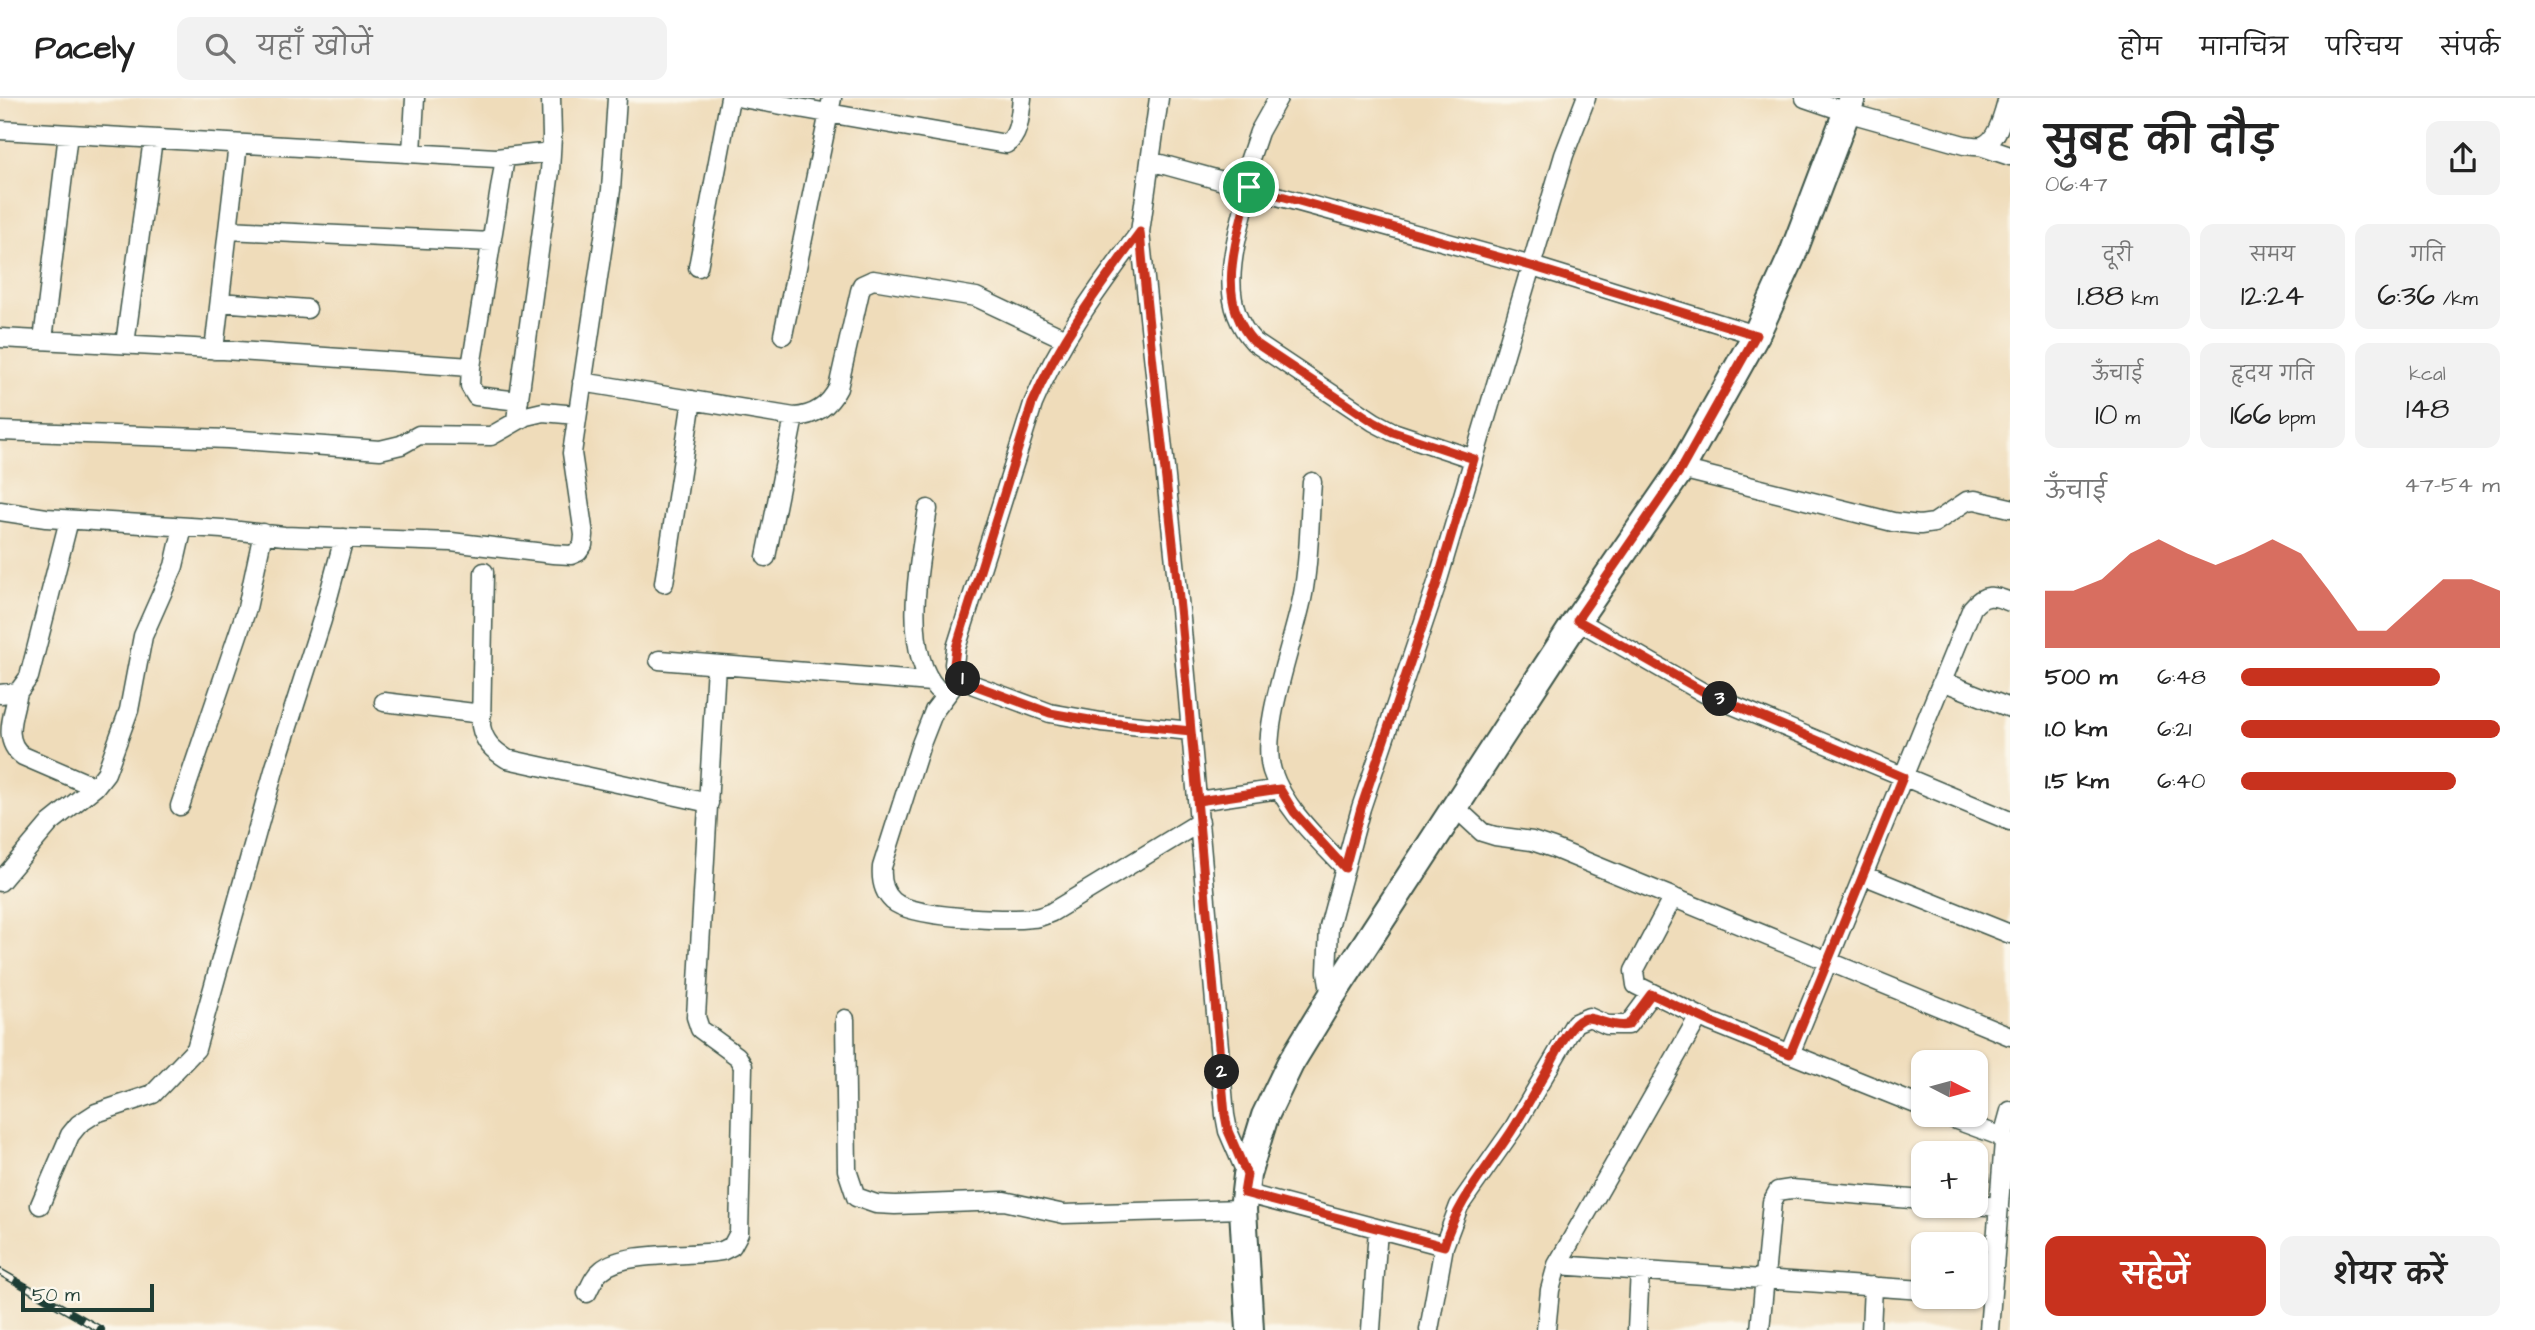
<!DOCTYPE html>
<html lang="hi">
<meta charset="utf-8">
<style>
:root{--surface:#fff;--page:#f2f2f2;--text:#222;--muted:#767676;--line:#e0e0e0;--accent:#c8321e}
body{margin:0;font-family:"Architects Daughter","Playpen Sans Deva",sans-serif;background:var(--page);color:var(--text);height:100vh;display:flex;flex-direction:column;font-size:26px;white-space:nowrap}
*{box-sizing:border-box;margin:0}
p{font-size:23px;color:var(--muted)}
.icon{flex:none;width:38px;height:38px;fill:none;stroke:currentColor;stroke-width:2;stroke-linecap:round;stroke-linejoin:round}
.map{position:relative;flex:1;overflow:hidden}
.side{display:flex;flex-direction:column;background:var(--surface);width:525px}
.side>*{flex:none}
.needle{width:46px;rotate:96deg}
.controls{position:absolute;left:1911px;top:952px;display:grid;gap:14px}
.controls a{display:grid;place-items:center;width:77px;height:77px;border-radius:14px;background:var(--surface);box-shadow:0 2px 5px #0004;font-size:35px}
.scale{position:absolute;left:21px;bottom:18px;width:133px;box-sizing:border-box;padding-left:7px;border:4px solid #1f3d34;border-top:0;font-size:19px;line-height:24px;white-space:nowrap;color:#1f3d34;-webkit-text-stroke:5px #fbf7ec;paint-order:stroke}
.pin{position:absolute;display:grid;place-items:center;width:60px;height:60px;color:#fff;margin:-30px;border:4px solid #fff;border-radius:50%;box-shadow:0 2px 7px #0007}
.km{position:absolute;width:35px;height:35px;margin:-18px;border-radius:50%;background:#222;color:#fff;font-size:19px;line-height:35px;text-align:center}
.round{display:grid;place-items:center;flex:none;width:74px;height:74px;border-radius:14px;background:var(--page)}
.headline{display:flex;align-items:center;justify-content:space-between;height:119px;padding:0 35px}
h1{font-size:38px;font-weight:600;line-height:52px}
.metrics{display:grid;grid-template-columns:repeat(3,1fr);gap:10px;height:119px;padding:7px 35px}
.metrics div{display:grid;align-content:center;border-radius:14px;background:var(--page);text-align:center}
.metrics b{font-size:30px;font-weight:600}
.metrics small{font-size:19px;font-weight:400}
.metrics p{font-size:19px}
.chart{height:196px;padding:14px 35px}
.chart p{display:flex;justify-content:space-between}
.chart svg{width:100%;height:126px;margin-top:7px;fill:var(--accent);opacity:.7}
.cta{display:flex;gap:14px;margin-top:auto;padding:14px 35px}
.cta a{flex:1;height:80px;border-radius:14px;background:var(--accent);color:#fff;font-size:28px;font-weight:600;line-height:80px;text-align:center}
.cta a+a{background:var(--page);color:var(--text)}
ul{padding:0 35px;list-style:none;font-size:23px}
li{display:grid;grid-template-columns:112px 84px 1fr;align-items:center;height:52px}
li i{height:18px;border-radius:9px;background:var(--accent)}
header{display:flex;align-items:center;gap:42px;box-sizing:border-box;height:98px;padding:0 35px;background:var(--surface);border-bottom:2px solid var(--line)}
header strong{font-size:33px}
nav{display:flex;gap:38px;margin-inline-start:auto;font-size:24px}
.search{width:490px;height:63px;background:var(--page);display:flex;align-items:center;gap:18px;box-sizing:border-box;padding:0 24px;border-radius:14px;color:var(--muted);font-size:26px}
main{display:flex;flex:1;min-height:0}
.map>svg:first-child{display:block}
</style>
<header>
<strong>Pacely</strong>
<div class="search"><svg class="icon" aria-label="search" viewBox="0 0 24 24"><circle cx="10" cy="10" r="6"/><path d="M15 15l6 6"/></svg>यहाँ खोजें</div>
<nav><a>होम</a><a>मानचित्र</a><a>परिचय</a><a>संपर्क</a></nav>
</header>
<main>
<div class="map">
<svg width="2010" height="1232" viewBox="0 0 2010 1232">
<rect width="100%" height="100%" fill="#fbf7ec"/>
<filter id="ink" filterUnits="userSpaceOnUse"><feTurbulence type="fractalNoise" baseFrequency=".0143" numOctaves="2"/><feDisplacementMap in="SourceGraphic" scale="14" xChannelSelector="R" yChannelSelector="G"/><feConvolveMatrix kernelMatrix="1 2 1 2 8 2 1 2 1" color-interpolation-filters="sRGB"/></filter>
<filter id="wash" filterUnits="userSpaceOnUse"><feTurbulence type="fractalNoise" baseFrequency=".00686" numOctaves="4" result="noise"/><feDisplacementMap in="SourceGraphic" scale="28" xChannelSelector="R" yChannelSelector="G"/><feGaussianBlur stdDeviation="1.57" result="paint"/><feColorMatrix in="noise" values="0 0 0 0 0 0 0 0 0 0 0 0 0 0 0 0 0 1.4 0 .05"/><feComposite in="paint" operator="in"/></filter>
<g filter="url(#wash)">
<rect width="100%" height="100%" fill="#efdcba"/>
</g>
<g filter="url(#ink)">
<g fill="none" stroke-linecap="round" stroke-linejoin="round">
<!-- street casing -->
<g stroke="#3e5548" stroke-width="21">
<path id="street" d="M742 0 1006 46C1020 38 1020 15 1022 0
M1159 0 1140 134 1181 521 1225 1017 1228 1033 1247 1077
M1805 0 1846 14 1964 47C1969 47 1976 49 1981 48 1998 45 2004 14 2008 0
M0 32 496 60 551 54
M1980 48 2010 58
M412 55 415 0
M505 60 471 269 470 288 476 298 519 303
M1150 63 1532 168 1756 237
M1241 87 1259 34 1278 0
M1249 89C1238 140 1213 201 1254 244L1374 324 1393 334 1474 361
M228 132 492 144
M1140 134C1099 189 1059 243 1033 306L956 550 954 566 960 579 974 587 1050 615 1101 624 1191 633
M698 169 730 0
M220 204 307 211
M783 237 832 0
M0 240 194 250 471 269
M43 242 68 36
M125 246 153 41
M214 252 238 46
M582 284 794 319C814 318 829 308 838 290L860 193 862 187 873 182 976 199 1065 241
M516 322 550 73 552 38 551 0
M0 333 228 341 380 352 401 347 419 337 491 338 526 318 543 314 577 317
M1681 371 1893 424 1920 427 1934 425 1967 403 1975 402 2010 410
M1312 384C1309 421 1310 459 1303 496 1295 541 1259 631 1272 673 1285 712 1318 741 1345 770
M928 411C920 459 900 552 937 591
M0 413 46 420 222 431 284 438 451 444 553 456 571 457 578 454 583 447 584 437 572 355 611 92 617 0
M766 459 794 319
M484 474 481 628C484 644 493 652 507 661L709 705
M664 485 692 302
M1577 522 1704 595 2010 723
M659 562 931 584
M960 579 934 613 921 646 882 769C881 781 883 794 893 803 912 820 1005 823 1032 820 1039 820 1045 817 1052 814L1200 724
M1942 583 2010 610
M18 594C14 616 1 642 23 658L95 689
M0 596 18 594 29 579 69 422
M384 604 482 616
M1198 703 1280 691
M180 708 247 510 263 435
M1456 710 1482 734 1495 738 1532 743 1553 750 2010 938
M1863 777 2010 836
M0 784 50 725 95 689 106 675 129 612 143 538 174 468 183 429
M1673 799 1634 873 1636 887 1711 924 1923 1009
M1331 899 1327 874 1329 829 1361 710 1437 485 1564 57 1586 0
M845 921 847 1072 856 1099 876 1106 895 1107 1004 1103 1064 1116 1243 1111
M1790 956 1972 510C1984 495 1994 497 2010 504
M1943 1017 2005 1040
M1244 1095 1444 1148
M40 1107 70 1037 79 1026 96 1015 153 996 196 951 275 669 322 522 344 440
M1976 1107 1999 1109
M1557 1167 1923 1192
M587 1195C591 1187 594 1178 602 1172 625 1152 691 1159 722 1153L732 1148 739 1135 743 968 737 958 700 931 696 919 716 567
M1371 1232 1378 1131
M1429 1232 1444 1148 1459 1108 1513 1031 1569 935 1575 925 1589 919 1607 927H1628L1651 896
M1546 1232 1550 1192 1557 1167 1699 918
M1637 1232 1640 1172
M1760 1232 1772 1104 1778 1093 1791 1091 1923 1102
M1871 1232 1873 1188
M1989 1232 2005 1031 2010 1013"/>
</g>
<!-- primary casing -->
<g stroke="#3e5548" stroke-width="30">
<path id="primary" d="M1250 1232 1243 1111 1247 1077 1265 1018 1290 966 1331 899 1577 522 1681 371 1756 237 1792 158 1852 0"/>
</g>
<!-- street -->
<use href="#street" stroke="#fff" stroke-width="18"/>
<!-- primary -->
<use href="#primary" stroke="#fff" stroke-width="26"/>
<!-- rail casing -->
<g stroke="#1f3d34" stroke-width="8">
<path id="rail" d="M0 1174 101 1232"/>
</g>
<!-- rail -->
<use href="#rail" stroke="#fbf7ec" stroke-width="5" stroke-dasharray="16" stroke-linecap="butt"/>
</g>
</g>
<g fill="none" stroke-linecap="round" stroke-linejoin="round" filter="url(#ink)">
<!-- route casing -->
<g stroke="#fff" stroke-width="14">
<path id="route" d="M1249 89C1238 140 1213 201 1254 244L1374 324 1393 334 1474 361 1437 485 1361 710 1345 770 1294 714 1280 691 1198 703 1191 633 1101 624 1050 615 974 587 960 579 954 566 956 550 1032 306C1059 243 1099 189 1140 134 1151 263 1168 391 1181 520 1197 685 1211 851 1225 1017L1228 1033 1247 1077 1244 1095 1444 1148C1457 1103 1486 1072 1511 1034 1524 1014 1534 994 1546 974 1554 960 1568 927 1582 921 1591 916 1611 931 1628 927L1651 896 1711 924 1790 956 1903 679 1704 594 1577 522 1681 371 1756 237 1531 168 1249 89"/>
</g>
<!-- route -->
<use href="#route" stroke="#c8321e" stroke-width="9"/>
</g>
</svg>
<div class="controls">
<a><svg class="needle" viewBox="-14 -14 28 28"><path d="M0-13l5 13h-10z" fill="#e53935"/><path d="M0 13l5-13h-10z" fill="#767676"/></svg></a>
<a>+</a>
<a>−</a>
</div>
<div class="scale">50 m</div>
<div class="pin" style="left:1249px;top:89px;background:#1e9e55"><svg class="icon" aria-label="arrive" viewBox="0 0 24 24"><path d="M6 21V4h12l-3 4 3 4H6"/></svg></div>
<b class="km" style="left:963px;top:581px">1</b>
<b class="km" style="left:1222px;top:974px">2</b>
<b class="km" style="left:1720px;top:601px">3</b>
</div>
<section class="side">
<div class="headline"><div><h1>सुबह की दौड़</h1><p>06:47</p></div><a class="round"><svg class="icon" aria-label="share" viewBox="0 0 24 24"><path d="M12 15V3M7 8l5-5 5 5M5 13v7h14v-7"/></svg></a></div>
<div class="metrics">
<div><p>दूरी</p><b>1.88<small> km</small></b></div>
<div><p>समय</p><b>12:24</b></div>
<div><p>गति</p><b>6:36<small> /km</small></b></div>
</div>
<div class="metrics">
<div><p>ऊँचाई</p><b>10<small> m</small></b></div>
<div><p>हृदय गति</p><b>166<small> bpm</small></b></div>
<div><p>kcal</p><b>148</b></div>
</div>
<div class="chart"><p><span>ऊँचाई</span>47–54 m</p>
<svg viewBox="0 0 160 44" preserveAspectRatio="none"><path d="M0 44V24L10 24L20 20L30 11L40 6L50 11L60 15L70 11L80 6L90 11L100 24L110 38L120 38L130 29L140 20L150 20L160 24V44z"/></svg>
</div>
<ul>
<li><b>500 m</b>6:48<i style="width:77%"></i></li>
<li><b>1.0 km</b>6:21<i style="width:100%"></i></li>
<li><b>1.5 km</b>6:40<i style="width:83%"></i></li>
</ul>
<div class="cta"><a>सहेजें</a><a>शेयर करें</a></div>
</section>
</main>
